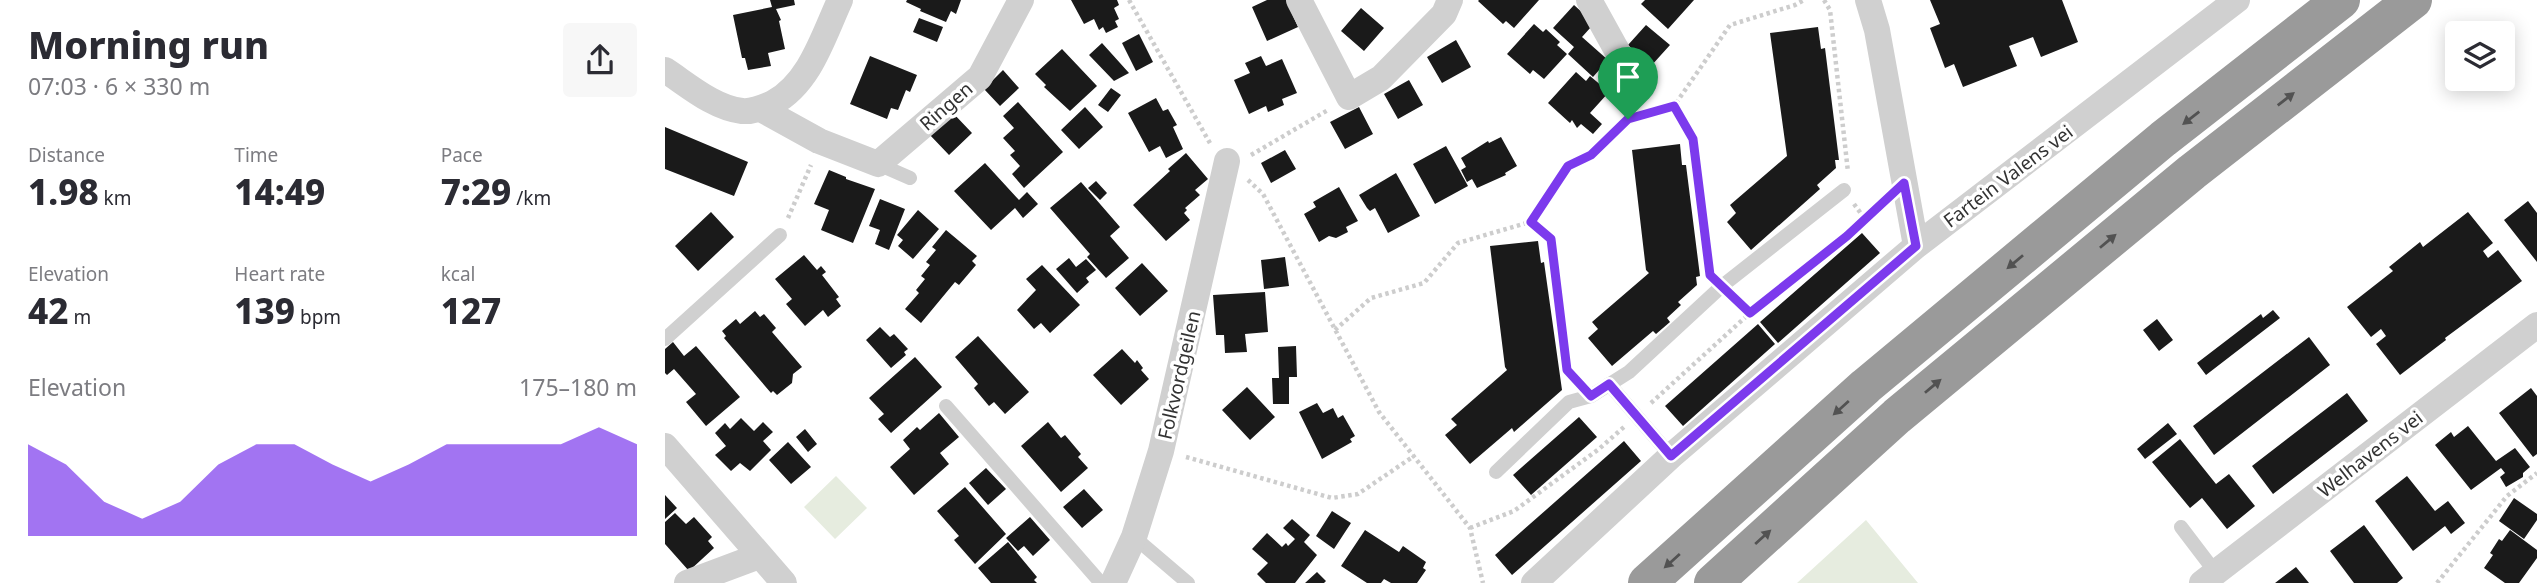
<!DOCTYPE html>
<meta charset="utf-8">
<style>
:root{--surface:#fff;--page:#f7f7f7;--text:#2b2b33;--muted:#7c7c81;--accent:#7c3aed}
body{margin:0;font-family:"Noto Sans",sans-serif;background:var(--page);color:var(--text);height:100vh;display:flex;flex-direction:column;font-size:26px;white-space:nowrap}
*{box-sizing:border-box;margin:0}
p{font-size:23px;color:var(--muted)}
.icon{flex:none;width:38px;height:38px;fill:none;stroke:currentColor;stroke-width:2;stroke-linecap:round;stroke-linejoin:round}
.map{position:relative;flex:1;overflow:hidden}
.details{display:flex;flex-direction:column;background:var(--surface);width:665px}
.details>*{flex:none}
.tools{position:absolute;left:1780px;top:21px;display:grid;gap:14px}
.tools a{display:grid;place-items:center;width:70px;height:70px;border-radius:7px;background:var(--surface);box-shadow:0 4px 18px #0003;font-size:35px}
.pin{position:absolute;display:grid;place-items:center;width:60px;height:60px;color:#fff;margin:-72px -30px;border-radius:50% 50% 50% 0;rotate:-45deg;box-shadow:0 0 7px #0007}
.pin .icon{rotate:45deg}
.round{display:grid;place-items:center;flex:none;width:74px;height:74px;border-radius:7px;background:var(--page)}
.overview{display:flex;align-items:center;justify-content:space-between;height:119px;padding:0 28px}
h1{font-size:38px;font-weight:800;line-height:52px}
.metrics{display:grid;grid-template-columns:repeat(3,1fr);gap:10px;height:119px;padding:7px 28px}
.metrics div{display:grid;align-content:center}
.metrics b{font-size:35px;font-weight:800}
.metrics small{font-size:19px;font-weight:400}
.metrics p{font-size:19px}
.chart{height:196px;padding:14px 28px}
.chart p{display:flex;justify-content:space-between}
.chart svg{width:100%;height:126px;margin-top:7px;fill:var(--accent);opacity:.7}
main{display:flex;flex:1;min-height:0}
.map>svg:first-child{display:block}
</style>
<main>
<section class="details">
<div class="overview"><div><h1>Morning run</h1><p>07:03 · 6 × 330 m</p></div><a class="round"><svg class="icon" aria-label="share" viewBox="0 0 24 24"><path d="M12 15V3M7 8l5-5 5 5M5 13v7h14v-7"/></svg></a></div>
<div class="metrics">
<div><p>Distance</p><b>1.98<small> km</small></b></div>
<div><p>Time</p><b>14:49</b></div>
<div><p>Pace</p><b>7:29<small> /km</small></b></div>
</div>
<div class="metrics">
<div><p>Elevation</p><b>42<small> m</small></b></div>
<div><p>Heart rate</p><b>139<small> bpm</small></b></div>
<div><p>kcal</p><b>127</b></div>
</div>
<div class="chart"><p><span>Elevation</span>175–180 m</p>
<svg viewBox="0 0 160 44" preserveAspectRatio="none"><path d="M0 44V12L10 19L20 32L30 38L40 32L50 19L60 12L70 12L80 19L90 25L100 19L110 12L120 12L130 12L140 12L150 6L160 12V44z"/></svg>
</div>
</section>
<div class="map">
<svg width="1872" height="583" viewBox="0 0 1872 583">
<rect width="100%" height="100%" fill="#fff"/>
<!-- green -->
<path fill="#e6ecdf" d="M171 476 202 508 170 539 139 507Z
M1201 520 1253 583H1132Z"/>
<!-- building -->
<path fill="#1a1a1a" d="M105 0H129L130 5 111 9 116 20 114 21 120 49 103 53 106 66 83 70 80 58H77L68 15 107 7Z
M242 0H296L291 14 286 11 281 22 255 11 256 9 241 2Z
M406 0H452L454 5 449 8 454 19 450 21 453 27 441 33 438 27 434 30 429 19 419 24Z
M602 0H621L633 27 602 41 587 7Z
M814 0H874L849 28 841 21 838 24 813 1Z
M980 0H1029L1003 29 976 4Z
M1265 0H1397L1413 42 1376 57 1368 37 1344 46 1352 66 1298 87 1289 64 1280 68 1265 28 1275 24Z
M909 5 919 14 926 27 917 37 943 60 928 77 903 54 909 47 888 28Z
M696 8 719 28 699 51 676 31Z
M254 18 278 27 272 42 248 32Z
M869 24 878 32 881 29 895 42 892 45 902 54 879 79 868 70 865 74 842 54Z
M981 25 1005 45 986 66 963 45Z
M1153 27 1156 49 1160 48 1174 160H1170L1171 168 1152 185 1155 189 1086 250 1062 222 1071 213 1065 205 1122 156 1105 33Z
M474 34 488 62 471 71 457 43Z
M791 40 806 67 777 83 762 57Z
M437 43 464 73 449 81 424 55Z
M397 49 432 86 405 111 379 87 381 85 370 74Z
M205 56 252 75 245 92 241 90 233 110 226 108 222 119 185 104Z
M596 56 601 66 617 59 632 93 617 99 619 105 603 112 601 106 584 114 569 80 585 73 580 63Z
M338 70 354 88 335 106 319 89Z
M911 72 921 81 925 76 944 92 925 113 937 124 928 134 916 124 912 128 907 120 905 123 883 103Z
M744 80 758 105 733 119 719 94Z
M446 88 456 95 443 112 433 105Z
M491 98 498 111 503 109 512 125 508 127 518 149 501 158 495 146 484 152 463 113Z
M353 102 398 152 359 188 347 174 355 166 345 155 350 151 338 138 349 128 338 116Z
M420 107 438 127 414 149 396 130Z
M694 107 708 134 680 149 665 122Z
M288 113 307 133 284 155 264 134Z
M0 127 83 162 69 196 0 169Z
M836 137 852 166 840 173 841 175 812 188 807 179 802 182 796 170 801 167 796 158 823 141 824 143Z
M1015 144 1017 165H1021L1035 276 1031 277 1032 285 1013 302 1016 305 1002 318 1005 322 991 334 988 331 947 366 923 338 933 329 927 322 984 273 981 270 967 150Z
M781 146 803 186 770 204 748 164Z
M620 150 631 169 606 183 596 163Z
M521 153 543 179 530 190 535 195 520 208 522 210 519 213 525 220 501 241 468 205 505 171 503 169Z
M320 163 354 200 362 192 373 204 358 218 350 208 326 230 289 191Z
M164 170 181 177V179L210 189 188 243 156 230 164 210 149 204Z
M731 173 755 216 723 233 710 208 705 211 702 208 694 195Z
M431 181 442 193 435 200 423 188Z
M416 182 455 227 445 236 464 258 441 278 422 257 425 254 385 208Z
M674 187 693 221 681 227 683 232 671 238 664 236 654 242 639 214 651 207 648 202Z
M215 199 240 209 224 250 210 244 215 230 204 226Z
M1863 201 1872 213V262L1839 220Z
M253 210 274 229 248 259 233 246 238 240 232 235Z
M46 212 69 237 33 271 10 246Z
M1803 212 1828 243 1818 251 1823 258 1833 250 1857 281 1780 338 1781 340 1735 375 1711 344 1721 336 1716 329 1706 337 1682 307 1728 271 1724 267 1755 242 1758 247Z
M281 230 312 256 307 261 311 265 294 285 290 282 256 323 240 309 254 293 251 290 260 279 256 276 265 265 261 262 271 250 267 247Z
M1197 233 1215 253 1113 343 1095 322Z
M873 241 876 263 879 262 897 390 849 432 847 428 805 464 780 435 792 425 786 419 842 370 840 367 825 246Z
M139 255 152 270 156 266 161 272 157 275 174 297 171 299 176 306 163 317 158 310 140 326 121 304 127 299 110 279Z
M620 257 624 286 599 289 596 260Z
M404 258 411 267 421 259 431 270 421 278 424 282 412 293 391 269Z
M477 263 503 291 475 316 450 288Z
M377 265 415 305 385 333 376 323 369 329 352 310 371 290 361 279Z
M600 292 603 332 580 334 582 352 560 353 559 335H551L548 295Z
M1608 310 1615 318 1541 375 1532 363 1596 314 1598 318Z
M90 311 95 317 99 314 111 328 107 332 137 367 128 374 127 383 112 395 108 391 106 393 59 338 61 336 57 331 71 319 75 324Z
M1492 319 1508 340 1494 351 1478 330Z
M1093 324 1110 344 1018 426 1000 406Z
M215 327 225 337 229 334 243 349 239 352 241 355 226 368 201 340Z
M313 336 364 392 340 414 329 402 324 406 309 388 313 384 290 357Z
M1644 337 1665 365 1549 455 1528 426Z
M8 342 19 356 31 346 75 397 41 426 21 402 31 394 9 369 2 375 0 373V349Z
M631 346 632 377H624V404H608L607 378H614L613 347Z
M457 349 470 363 472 360 478 368 476 370 484 379 456 405 428 375Z
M250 357 277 387 226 433 213 419 219 414 204 398Z
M582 387 610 417 585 440 557 410Z
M1866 388 1872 396V454L1868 457 1834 413Z
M1682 393 1703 421 1608 494 1587 466Z
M652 403 658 413 668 408 673 418 678 415 690 436 685 439 687 442 657 459 634 412Z
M274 413 294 437 275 453 284 464 249 495 225 467 245 449 238 440 252 427 255 430Z
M914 417 932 437 866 495 848 475Z
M76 418 89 431 98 422 108 432 98 441 106 450 85 471 75 463 66 471 50 455 61 446 50 433 60 423 65 429Z
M383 422 396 438 400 435 416 454 413 457 423 468 396 492 356 446Z
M1503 423 1512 434 1480 459 1472 449Z
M1803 426 1831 461 1850 448 1865 467 1858 473V477L1841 487 1835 477 1840 473 1836 468 1806 490 1770 445 1786 432 1789 437Z
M140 429 152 444 143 452 131 437Z
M1515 439 1551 484 1564 474 1590 506 1562 529 1537 498 1525 508 1487 462Z
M959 441 976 461 847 575 830 555Z
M123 442 146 467 126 484 104 460Z
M321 468 341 489 323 505 304 483Z
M1742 476 1770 511 1783 501 1800 523 1786 534 1780 526 1748 551 1710 501Z
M300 487 341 534 310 564 289 540 294 536 272 511Z
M419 489 438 510 417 528 398 507Z
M0 495 12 508 0 519Z
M1849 498 1872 514V520L1859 539 1834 521Z
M667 511 686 523 669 549 651 536Z
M10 513 21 524 29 517 47 537 43 541 49 548 24 571 0 544V522Z
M365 517 385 540 368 556 359 546 353 551 341 538Z
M627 519 645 535 639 542 652 555 630 583H601L592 574 603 563 587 549 602 533 617 547 621 543 623 546 630 539 618 528Z
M1699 525 1738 578 1732 583H1689L1665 551Z
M700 530 734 552 738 546 761 562 758 568 761 570 752 583H726L719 579 716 583H702L676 566Z
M1845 530 1872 550V558L1854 583H1840L1819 568 1828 555 1825 553 1834 539 1837 541Z
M343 542 372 577 369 580 372 583H326L313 568Z
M1631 567 1644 583H1610Z
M652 572 661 581 659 583H640Z"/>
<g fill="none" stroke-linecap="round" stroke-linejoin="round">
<!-- path -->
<path stroke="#cdcdcd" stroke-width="4.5" stroke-dasharray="3.5 3.5" stroke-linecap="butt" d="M464 0 546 145
M1159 0 1165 10 1183 172
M1009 106 1028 140 1045 271
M586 155 663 110
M583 180 598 194 714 412 805 528 818 583
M1189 204 1200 219
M123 218 146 165
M865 222 886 239 902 370 913 381
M1071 300 1085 313
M670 330 706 298 759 283 793 243 865 222 903 166 926 155 963 119 1009 106 1065 25 1130 5 1139 0
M986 403 1085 313 1182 236 1218 203
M521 457 667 498 693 494 749 456
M805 528 849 511 934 449 959 427
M1772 583 1842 496 1872 473"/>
<!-- lane -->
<path stroke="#d0d0d0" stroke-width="14" d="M213 164 245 178
M0 339 115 235
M944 384 1006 456
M281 406 436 583
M831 472 904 402 926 396 964 372 1057 286 1179 190
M1516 527 1551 573
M469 537 523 583"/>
<!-- street -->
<path stroke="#d0d0d0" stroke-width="26" d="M634 0 684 97 716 78 779 14 785 0
M924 0 971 85
M1203 0 1212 30 1251 246
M0 70C23 85 49 108 77 111 88 112 99 107 108 103 145 83 158 37 175 0
M96 109 154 141 213 164 315 77 356 0
M0 446 119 583
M22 583 94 556
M448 583 469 537 496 451 562 161
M869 583 1006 456 1251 246 1572 0
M1537 583 1872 325"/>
<!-- highway -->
<path stroke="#9a9a9a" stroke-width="38" d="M982 583 1201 386 1498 139 1676 0
M1048 583 1232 416 1527 172 1748 0"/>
</g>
<!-- one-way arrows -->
<defs><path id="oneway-solid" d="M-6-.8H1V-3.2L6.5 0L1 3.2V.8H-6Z" transform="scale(1.75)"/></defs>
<g fill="#525252">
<use href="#oneway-solid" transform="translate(1621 99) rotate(-38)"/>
<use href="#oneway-solid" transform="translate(1526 118) rotate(142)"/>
<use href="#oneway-solid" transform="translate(1443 241) rotate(-40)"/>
<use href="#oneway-solid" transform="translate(1350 262) rotate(140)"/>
<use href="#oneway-solid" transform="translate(1268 386) rotate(-40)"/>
<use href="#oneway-solid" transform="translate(1176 408) rotate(138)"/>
<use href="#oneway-solid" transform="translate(1098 537) rotate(-42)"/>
<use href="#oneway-solid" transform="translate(1007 561) rotate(138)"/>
</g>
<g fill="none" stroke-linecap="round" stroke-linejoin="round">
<!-- route casing -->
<g stroke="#fff" stroke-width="14">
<path id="route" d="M1009 106 1028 139 1045 275 1085 313 1182 236 1239 183 1251 246 1006 456 944 384 926 396 902 370 886 239 866 222 903 166 926 155 963 119Z"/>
</g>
<!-- route -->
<use href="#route" stroke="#7c3aed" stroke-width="9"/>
</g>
<g text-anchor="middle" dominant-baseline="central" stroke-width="7" stroke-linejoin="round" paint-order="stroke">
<!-- street labels -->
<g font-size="19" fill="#333" stroke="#fff">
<text transform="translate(281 106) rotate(-41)">Ringen</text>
<text transform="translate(1343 176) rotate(-37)">Fartein Valens vei</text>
<text transform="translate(514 375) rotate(-77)">Folkvordgeilen</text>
<text transform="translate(1705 454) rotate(-38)">Welhavens vei</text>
</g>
</g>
</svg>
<div class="tools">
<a><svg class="icon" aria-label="layers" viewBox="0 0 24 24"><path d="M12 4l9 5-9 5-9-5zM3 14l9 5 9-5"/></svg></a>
</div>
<div class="pin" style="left:963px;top:119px;background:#1e9e55"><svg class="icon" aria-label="arrive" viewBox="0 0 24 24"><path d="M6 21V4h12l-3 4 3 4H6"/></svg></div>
</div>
</main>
